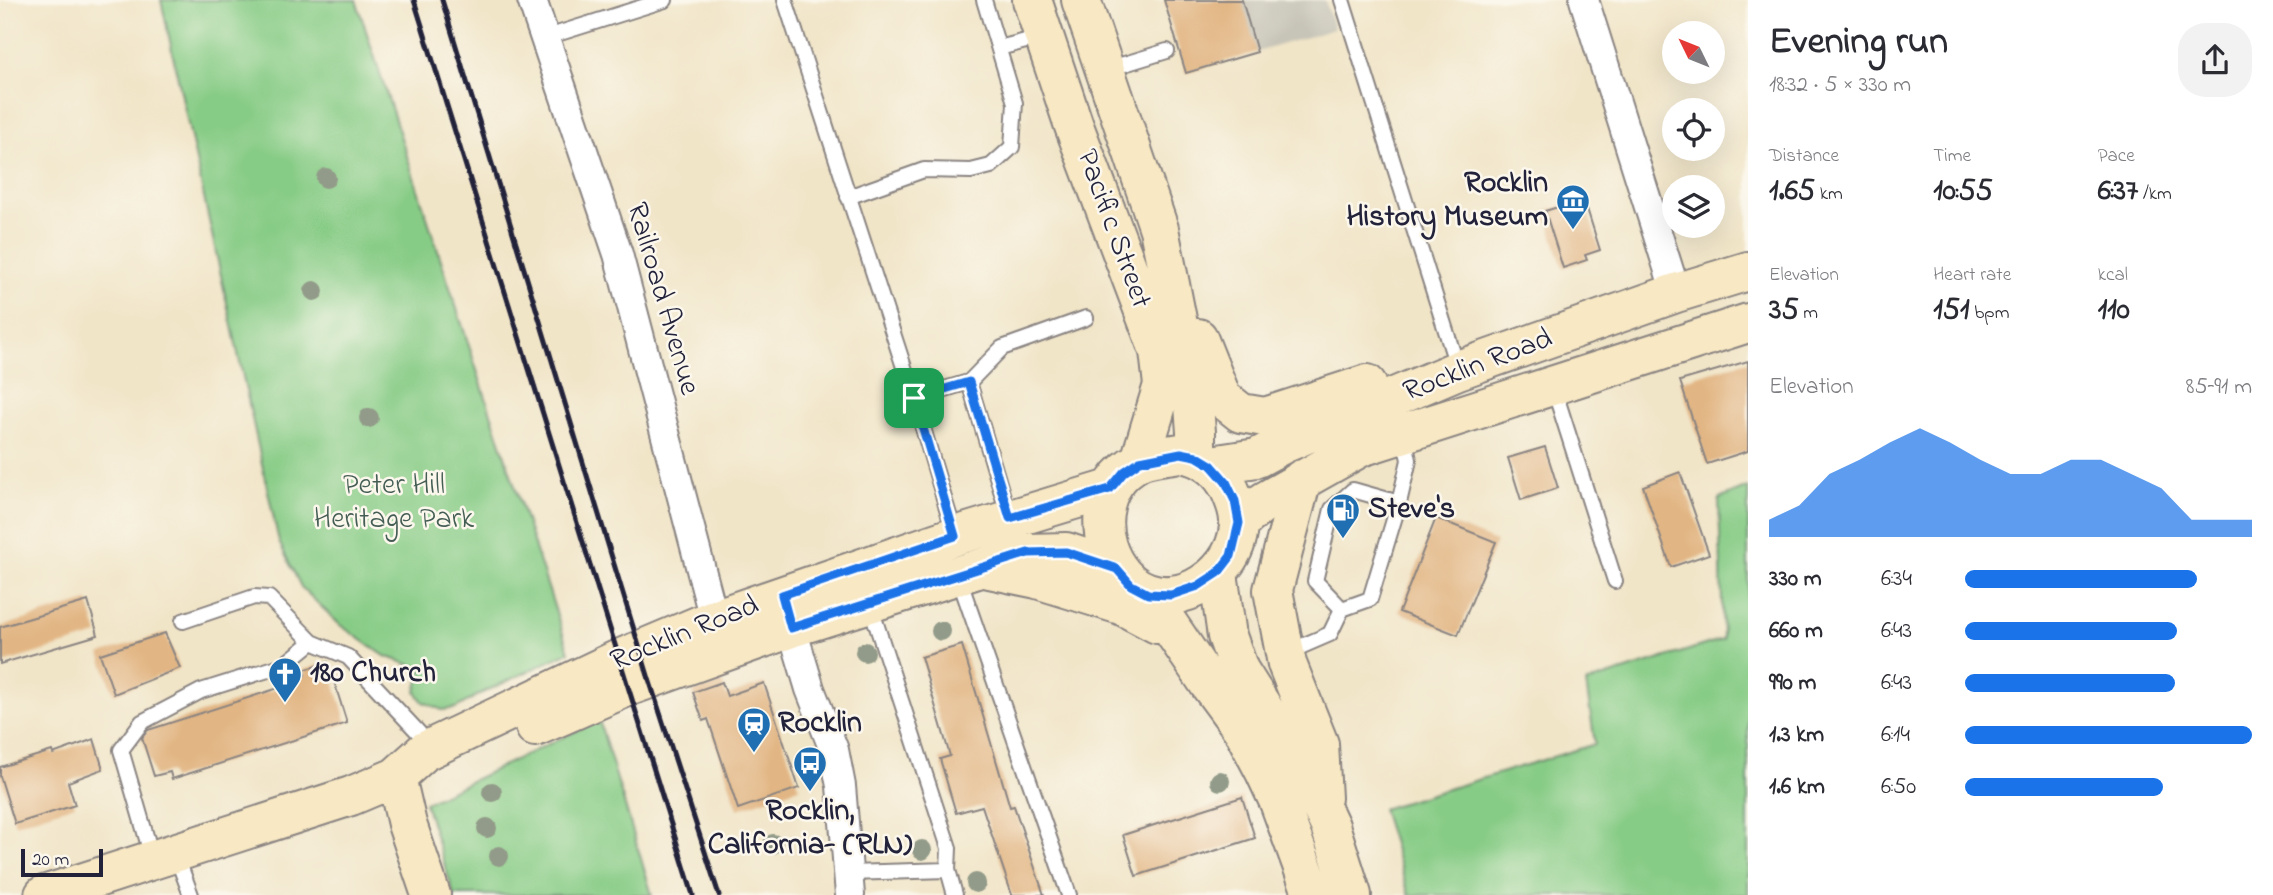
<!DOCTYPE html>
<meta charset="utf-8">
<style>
:root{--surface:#fff;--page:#f2f2f3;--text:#2b2b33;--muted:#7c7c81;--accent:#1a73e8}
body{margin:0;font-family:"Indie Flower",sans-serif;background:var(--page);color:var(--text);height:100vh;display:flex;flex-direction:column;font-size:26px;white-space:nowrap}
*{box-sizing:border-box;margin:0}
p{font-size:23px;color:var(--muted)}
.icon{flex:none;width:38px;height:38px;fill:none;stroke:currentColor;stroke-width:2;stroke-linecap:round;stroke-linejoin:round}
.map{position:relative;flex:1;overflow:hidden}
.side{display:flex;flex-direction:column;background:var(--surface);width:525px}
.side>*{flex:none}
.needle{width:46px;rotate:313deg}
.buttons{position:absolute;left:1662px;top:21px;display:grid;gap:14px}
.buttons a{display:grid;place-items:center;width:63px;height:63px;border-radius:50%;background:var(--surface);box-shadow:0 7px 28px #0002;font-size:35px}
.scale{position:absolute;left:21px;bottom:18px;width:82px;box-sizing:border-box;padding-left:7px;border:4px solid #22223b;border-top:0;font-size:19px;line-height:24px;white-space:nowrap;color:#22223b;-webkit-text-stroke:5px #fbf7ec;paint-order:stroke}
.pin{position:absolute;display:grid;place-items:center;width:60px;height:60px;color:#fff;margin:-30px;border-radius:14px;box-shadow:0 4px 10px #0006}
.round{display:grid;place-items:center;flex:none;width:74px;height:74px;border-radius:28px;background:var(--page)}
.overview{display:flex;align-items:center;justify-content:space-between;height:119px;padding:0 21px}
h1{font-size:38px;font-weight:700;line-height:52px}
.metrics{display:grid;grid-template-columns:repeat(3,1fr);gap:10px;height:119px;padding:7px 21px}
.metrics div{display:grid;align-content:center}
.metrics b{font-size:30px;font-weight:700}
.metrics small{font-size:19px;font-weight:400}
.metrics p{font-size:19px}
.chart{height:196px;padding:14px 21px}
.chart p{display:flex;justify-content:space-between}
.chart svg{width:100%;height:126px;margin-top:7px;fill:var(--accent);opacity:.7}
ul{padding:0 21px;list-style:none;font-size:23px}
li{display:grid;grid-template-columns:112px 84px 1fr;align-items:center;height:52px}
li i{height:18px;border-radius:9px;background:var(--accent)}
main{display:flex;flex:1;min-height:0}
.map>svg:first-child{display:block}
</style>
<main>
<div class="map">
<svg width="1748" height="895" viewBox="0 0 1748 895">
<rect width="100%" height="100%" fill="#fbf7ec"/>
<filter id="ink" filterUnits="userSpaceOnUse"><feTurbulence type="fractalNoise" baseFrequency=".0143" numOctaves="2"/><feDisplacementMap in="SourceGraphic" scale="14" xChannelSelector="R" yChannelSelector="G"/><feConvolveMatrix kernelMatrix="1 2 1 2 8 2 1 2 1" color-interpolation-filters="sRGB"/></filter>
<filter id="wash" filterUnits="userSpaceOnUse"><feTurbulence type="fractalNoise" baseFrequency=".00686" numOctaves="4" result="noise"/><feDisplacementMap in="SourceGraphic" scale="28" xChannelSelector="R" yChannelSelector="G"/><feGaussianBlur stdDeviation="1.57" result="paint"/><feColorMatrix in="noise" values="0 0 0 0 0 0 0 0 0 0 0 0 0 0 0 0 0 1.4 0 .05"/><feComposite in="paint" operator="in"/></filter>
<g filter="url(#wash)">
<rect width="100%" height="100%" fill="#f1e5c8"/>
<!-- industrial -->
<path fill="#c7c5b8" d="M1193 0H1325L1334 29 1257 52 1242 1 1171 22Z"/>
<!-- green -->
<path fill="#87cc86" stroke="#547760" stroke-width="2" d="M161 0H356L569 652 482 693 456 708 442 710 423 702 416 692 422 669 385 656 340 625 301 587 279 542Z
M1748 487V895H1409L1382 809 1595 744 1586 683 1723 639 1719 499Z
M599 720 652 895H454L425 803Z"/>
<g id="blocks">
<!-- building -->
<path fill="#e2b684" d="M1164 0H1242L1257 52 1186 73Z
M1584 199 1600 250 1585 255 1587 260 1563 268 1545 211Z
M1748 361V451L1707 464 1680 381Z
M1545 447 1558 488 1521 500 1508 458Z
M1680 472 1709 554 1671 567 1643 486Z
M1436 518 1496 542 1458 635 1399 612Z
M88 601 98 635 0 664V627Z
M165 633 180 668 114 694 100 654Z
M962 645 1010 807 1014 806 1044 895H1012L982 806 956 813 940 759 950 756 921 657Z
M328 662 347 723 172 779 170 772 154 776 142 738 148 730 291 684 290 679 305 675 304 670Z
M722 682 727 696 764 683 799 788 738 809 708 719 703 721 693 692Z
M94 739 103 769 68 782 75 805 15 824 0 776V767L52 751 53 754Z
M1242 797 1255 838 1136 876 1123 835Z"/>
</g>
</g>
<g filter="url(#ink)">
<use href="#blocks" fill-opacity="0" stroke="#8a8482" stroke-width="2"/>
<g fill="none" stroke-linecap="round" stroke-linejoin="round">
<!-- lane casing -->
<g stroke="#8a8482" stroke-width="18">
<path id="lane" d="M785 0 914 398 955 535
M1342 0 1458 369
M544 38 665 0
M999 48 1041 37
M1108 69 1167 51
M848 197 924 170 971 171 991 166 1012 147 1015 103 984 0
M969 382 1002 348 1086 318
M1553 386 1615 581
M914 398 969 382 1009 517
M958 576 1069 895
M1342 609 1315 581 1332 509 1353 490 1399 503
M183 621 254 597 269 598 312 642
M1286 653 1330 634 1342 609 1370 599 1399 503 1409 460 1404 436
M176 855 191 895
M153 860 121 750 142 722 201 691 284 665 312 642 348 657 419 733 425 750
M948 870 955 895
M849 873 948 870 949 848 870 605"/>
</g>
<!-- street casing -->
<g stroke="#8a8482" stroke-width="32">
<path id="street" d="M532 0 618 254 714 619
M1584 0 1676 293
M787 612 810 689 834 750 841 786 850 895"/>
</g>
<!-- secondary casing -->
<g stroke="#8a8482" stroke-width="42">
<path id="secondary" d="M1032 0 1074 126 1159 351 1163 385 1140 461
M1081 0 1159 229 1194 405 1196 432V456
M1198 338 1222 398 1241 413 1265 417 1367 384
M1181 453C1204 457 1220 469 1230 490 1235 501 1240 514 1239 526 1235 581 1163 621 1123 575 1093 541 1096 483 1140 461 1151 456 1168 455 1181 453Z
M1211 465 1257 458 1283 444 1458 370 1676 293 1748 271
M1302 479 1273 590 1287 664 1319 744 1322 798
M1239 523 1265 501 1361 447 1748 323
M989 569 1037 579 1121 605 1157 624
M1218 573 1227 636 1239 670 1308 779 1330 826 1352 895
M1148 594 1209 684 1243 730 1265 772 1279 802 1313 895
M535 727 627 687 791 628 1028 553 1066 552 1117 569
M396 777 407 824 431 895
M44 895 351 796 396 777 425 751 619 659 714 619 955 536 1110 489"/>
</g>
<!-- lane -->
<use href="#lane" stroke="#fff" stroke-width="14"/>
<!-- street -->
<use href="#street" stroke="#fff" stroke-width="28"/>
<!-- secondary -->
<use href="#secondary" stroke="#f8e8c3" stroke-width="38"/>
<!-- rail -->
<path stroke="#22223b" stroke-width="5" d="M414 0 693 895
M442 0 649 679 719 895"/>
</g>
<!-- trees -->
<g fill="#929b89">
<circle cx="326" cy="178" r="10"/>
<circle cx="314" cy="291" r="10"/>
<circle cx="369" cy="418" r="10"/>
<circle cx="941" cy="631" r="10"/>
<circle cx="865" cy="652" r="10"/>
<circle cx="1220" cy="781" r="10"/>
<circle cx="492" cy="792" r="10"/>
<circle cx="487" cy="828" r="10"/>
<circle cx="773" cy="844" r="10"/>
<circle cx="922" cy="850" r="10"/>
<circle cx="499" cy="856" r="10"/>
<circle cx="976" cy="883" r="10"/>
</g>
</g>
<g fill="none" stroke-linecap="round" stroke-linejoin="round" filter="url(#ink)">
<!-- route casing -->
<g stroke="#fff" stroke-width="14">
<path id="route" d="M969 382 1010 518 1110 489 1124 472 1140 461 1181 453 1196 456 1211 465 1226 482 1235 501 1239 523 1231 556 1218 573 1198 586 1171 595 1148 594 1131 585 1117 569 1066 552 1028 553 791 628 782 595 955 536 914 398Z"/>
</g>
<!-- route -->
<use href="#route" stroke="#1a73e8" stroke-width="9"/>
</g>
<!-- icons -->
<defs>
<g id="museum-pin" transform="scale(1.75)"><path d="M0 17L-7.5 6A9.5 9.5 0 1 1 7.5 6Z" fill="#1f6fb2" stroke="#fbf7ec"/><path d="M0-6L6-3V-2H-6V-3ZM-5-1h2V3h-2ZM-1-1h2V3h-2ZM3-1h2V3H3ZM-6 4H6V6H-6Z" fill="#fff"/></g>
<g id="fuel-pin" transform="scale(1.75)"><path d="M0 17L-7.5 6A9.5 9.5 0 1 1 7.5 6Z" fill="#1f6fb2" stroke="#fbf7ec"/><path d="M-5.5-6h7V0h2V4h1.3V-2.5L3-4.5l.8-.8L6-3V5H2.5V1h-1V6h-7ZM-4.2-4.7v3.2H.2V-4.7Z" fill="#fff"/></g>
<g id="church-pin" transform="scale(1.75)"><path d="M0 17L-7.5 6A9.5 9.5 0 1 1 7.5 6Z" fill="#1f6fb2" stroke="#fbf7ec"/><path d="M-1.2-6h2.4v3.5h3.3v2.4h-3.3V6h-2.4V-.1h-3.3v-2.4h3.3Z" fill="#fff"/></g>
<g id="station-pin" transform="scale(1.75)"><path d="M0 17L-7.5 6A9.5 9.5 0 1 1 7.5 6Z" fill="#1f6fb2" stroke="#fbf7ec"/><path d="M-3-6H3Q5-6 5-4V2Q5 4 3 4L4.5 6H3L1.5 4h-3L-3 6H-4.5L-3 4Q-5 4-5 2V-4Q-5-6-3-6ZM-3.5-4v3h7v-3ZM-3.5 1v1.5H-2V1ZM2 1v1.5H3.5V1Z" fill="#fff"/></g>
<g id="bus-pin" transform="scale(1.75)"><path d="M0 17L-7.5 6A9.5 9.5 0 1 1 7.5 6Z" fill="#1f6fb2" stroke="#fbf7ec"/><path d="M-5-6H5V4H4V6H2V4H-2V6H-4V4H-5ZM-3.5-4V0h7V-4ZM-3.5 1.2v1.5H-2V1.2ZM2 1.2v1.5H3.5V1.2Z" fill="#fff"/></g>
</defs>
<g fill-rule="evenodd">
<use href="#museum-pin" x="1573" y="201"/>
<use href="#fuel-pin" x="1343" y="510"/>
<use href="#church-pin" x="285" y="674"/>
<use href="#station-pin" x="754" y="724"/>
<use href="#bus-pin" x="810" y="763"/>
</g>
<g text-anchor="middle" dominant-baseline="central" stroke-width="5" stroke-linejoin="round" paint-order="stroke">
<!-- poi labels -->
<g font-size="30" font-weight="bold" fill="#22223b" stroke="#fbf7ec" text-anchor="start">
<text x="1548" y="184" text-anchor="end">Rocklin<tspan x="1548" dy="34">History Museum</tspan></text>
<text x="1368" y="510">Steve's</text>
<text x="310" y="674">180 Church</text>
<text x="778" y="724">Rocklin</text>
<text x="810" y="812" text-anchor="middle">Rocklin,<tspan x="810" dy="34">California- (RLN)</tspan></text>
</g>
<!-- street labels -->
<g font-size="30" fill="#22223b" stroke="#fbf7ec">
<text transform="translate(1113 229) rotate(70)">Pacific Street</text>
<text transform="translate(662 299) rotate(74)">Railroad Avenue</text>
<text transform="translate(1478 366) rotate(-21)">Rocklin Road</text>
<text transform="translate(685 634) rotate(-22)">Rocklin Road</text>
</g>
<!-- park labels -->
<g font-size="30" fill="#455e55" stroke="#fbf7ec">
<text x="394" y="486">Peter Hill<tspan x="394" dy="34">Heritage Park</tspan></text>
</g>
</g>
</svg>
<div class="buttons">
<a><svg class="needle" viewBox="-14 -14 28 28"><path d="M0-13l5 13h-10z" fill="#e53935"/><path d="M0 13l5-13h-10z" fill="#7c7c81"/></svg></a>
<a><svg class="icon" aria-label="locate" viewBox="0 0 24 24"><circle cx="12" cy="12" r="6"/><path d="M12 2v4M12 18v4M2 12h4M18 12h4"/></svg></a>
<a><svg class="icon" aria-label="layers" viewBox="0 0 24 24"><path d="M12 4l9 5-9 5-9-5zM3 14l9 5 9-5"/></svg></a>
</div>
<div class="scale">20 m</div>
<div class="pin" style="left:914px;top:398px;background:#1e9e55"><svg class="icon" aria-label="arrive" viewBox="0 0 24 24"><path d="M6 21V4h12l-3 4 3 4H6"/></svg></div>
</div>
<section class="side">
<div class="overview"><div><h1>Evening run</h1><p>18:32 · 5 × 330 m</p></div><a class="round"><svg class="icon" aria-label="share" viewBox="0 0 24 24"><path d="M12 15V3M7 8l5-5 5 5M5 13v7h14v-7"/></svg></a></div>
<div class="metrics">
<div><p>Distance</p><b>1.65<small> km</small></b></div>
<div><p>Time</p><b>10:55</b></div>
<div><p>Pace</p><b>6:37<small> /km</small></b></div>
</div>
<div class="metrics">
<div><p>Elevation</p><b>35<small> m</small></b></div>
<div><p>Heart rate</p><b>151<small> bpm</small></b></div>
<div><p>kcal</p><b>110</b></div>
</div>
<div class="chart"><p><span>Elevation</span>85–91 m</p>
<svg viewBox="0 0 160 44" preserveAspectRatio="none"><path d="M0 44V38L10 33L20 22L30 17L40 11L50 6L60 11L70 17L80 22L90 22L100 17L110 17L120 22L130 27L140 38L150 38L160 38V44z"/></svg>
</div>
<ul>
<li><b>330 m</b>6:34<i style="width:81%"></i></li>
<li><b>660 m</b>6:43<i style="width:74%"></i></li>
<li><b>990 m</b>6:43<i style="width:73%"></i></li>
<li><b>1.3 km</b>6:14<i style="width:100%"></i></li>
<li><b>1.6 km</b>6:50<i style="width:69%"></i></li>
</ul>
</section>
</main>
